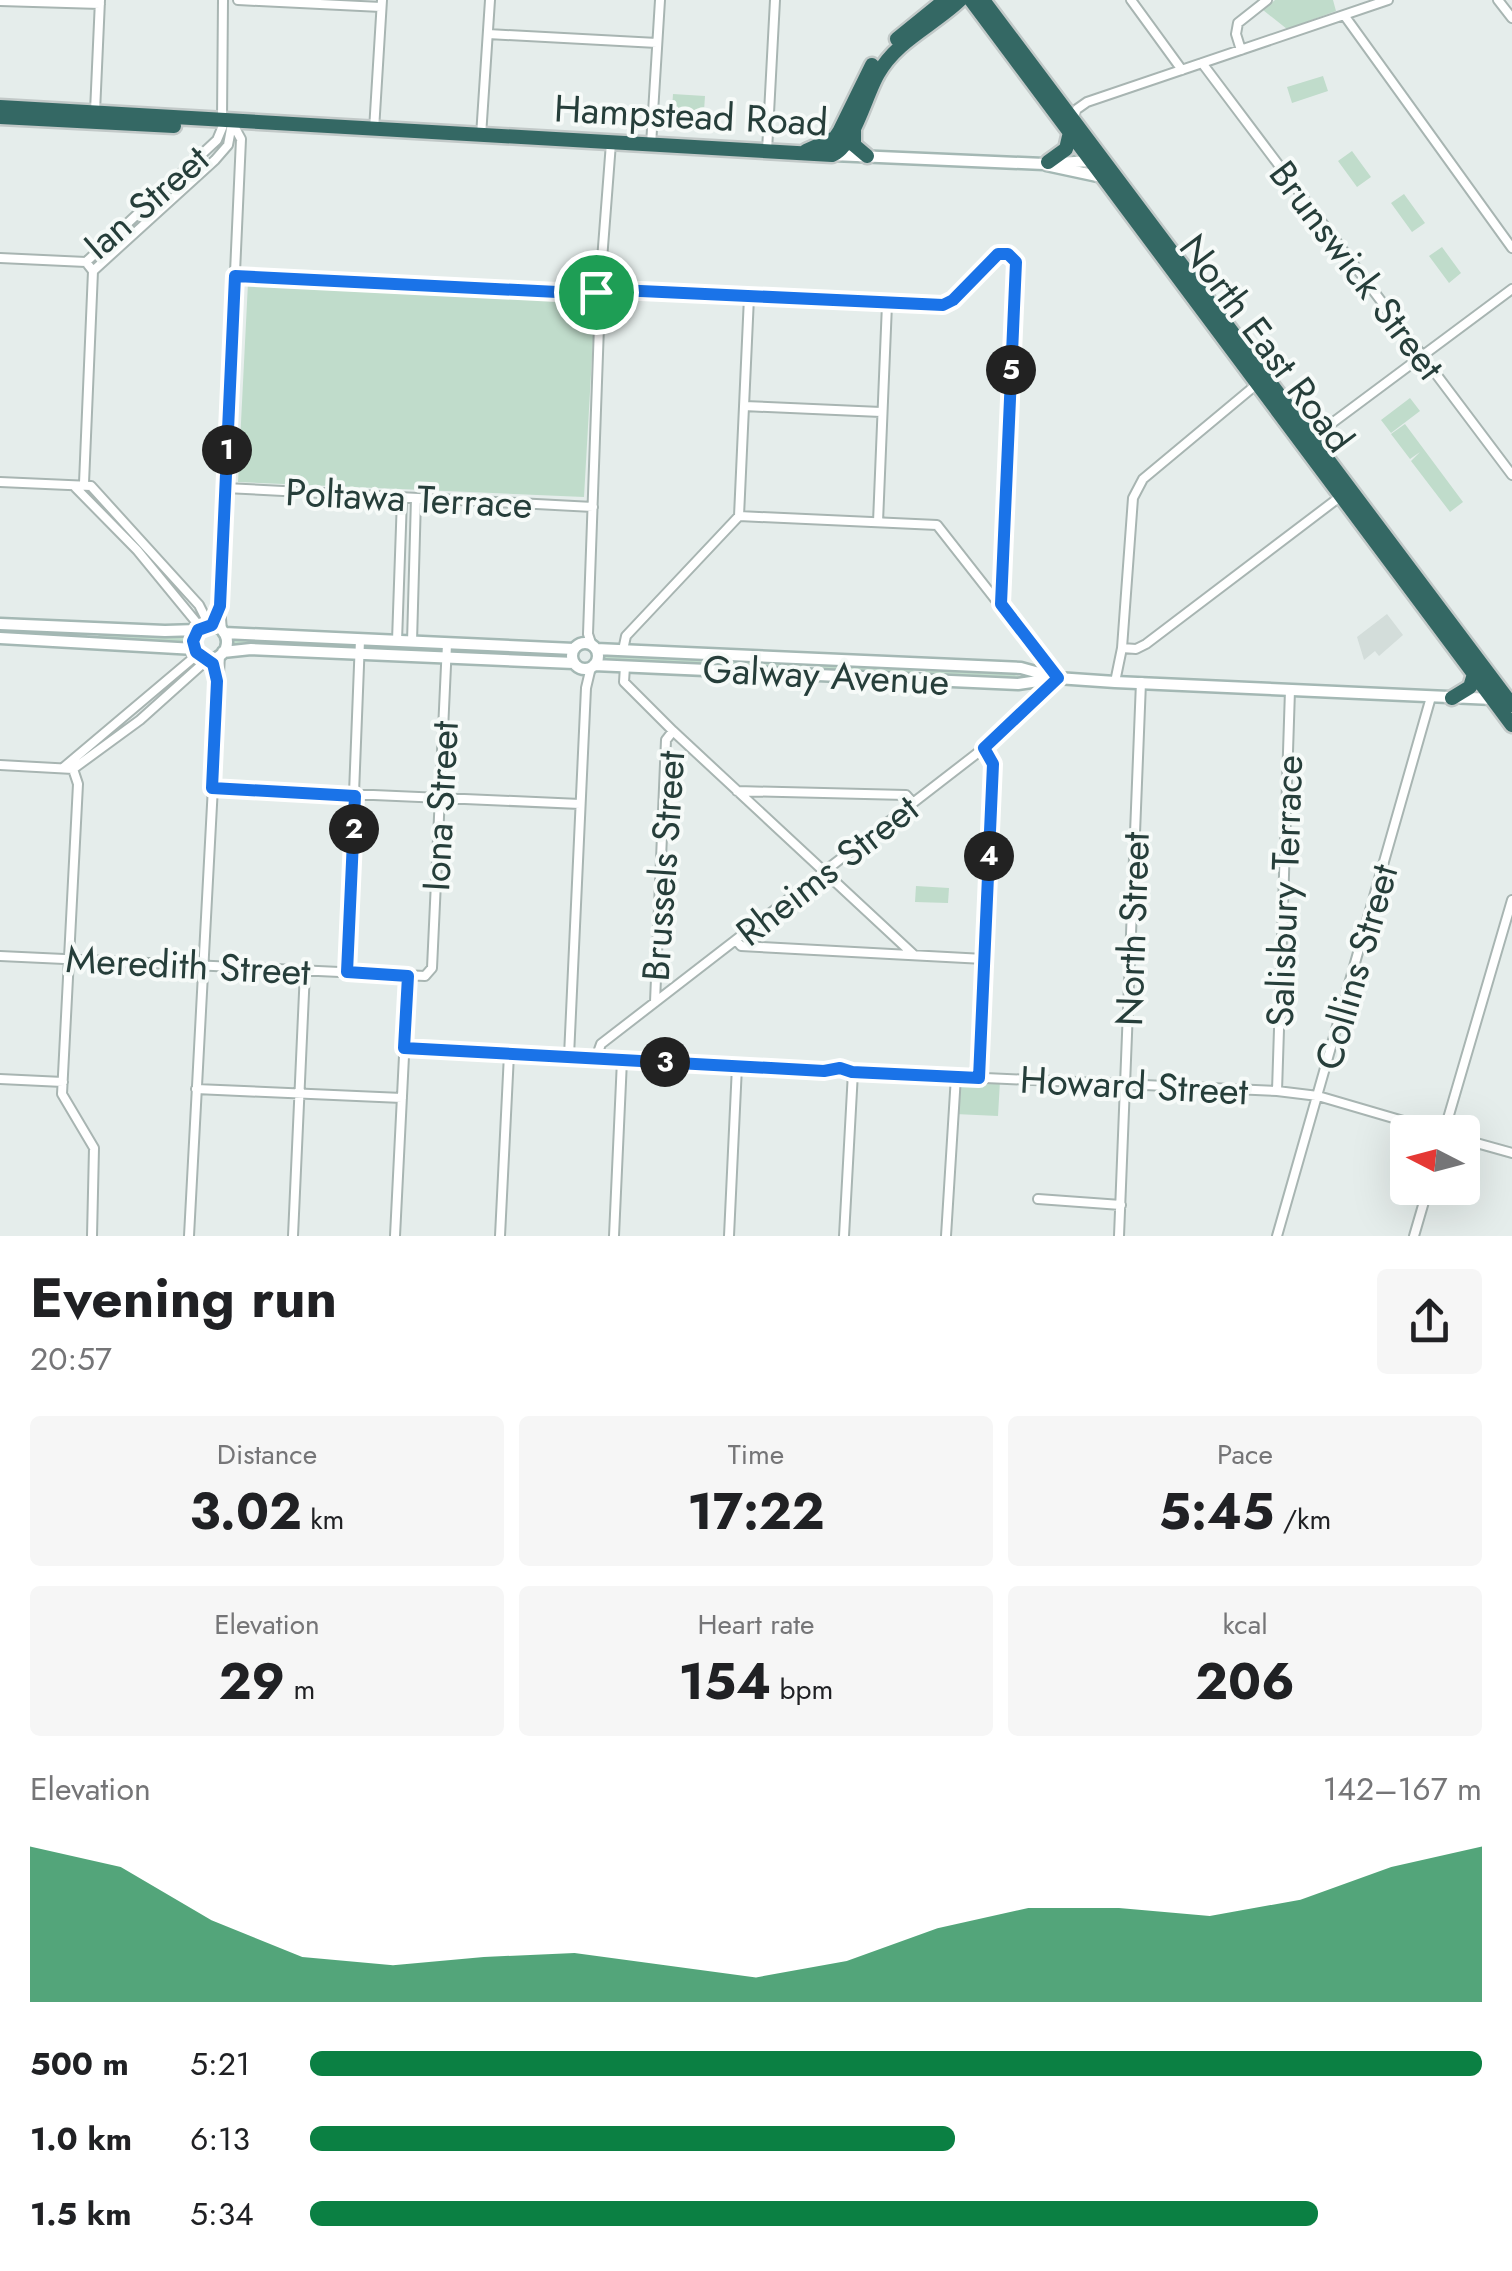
<!DOCTYPE html>
<meta charset="utf-8">
<style>
:root{--surface:#fff;--page:#f6f6f6;--text:#202124;--muted:#757577;--accent:#0b8043}
body{margin:0;font-family:Jost,sans-serif;background:var(--page);color:var(--text);height:100vh;display:flex;flex-direction:column;font-size:38px;white-space:nowrap}
*{box-sizing:border-box;margin:0}
p{font-size:32px;color:var(--muted)}
.icon{flex:none;width:55px;height:55px;fill:none;stroke:currentColor;stroke-width:2;stroke-linecap:round;stroke-linejoin:round}
.map{position:relative;height:1236px;overflow:hidden}
.drawer{display:flex;flex-direction:column;background:var(--surface);flex:1}
.drawer>*{flex:none}
.needle{width:65px;rotate:276deg}
.fabs{position:absolute;left:1390px;top:1115px;display:grid;gap:20px}
.fabs a{display:grid;place-items:center;width:90px;height:90px;border-radius:10px;background:var(--surface);box-shadow:0 10px 40px #0002;font-size:50px}
.pin{position:absolute;display:grid;place-items:center;width:85px;height:85px;color:#fff;margin:-42px;border:5px solid #fff;border-radius:50%;box-shadow:0 2px 10px #0007}
.km{position:absolute;width:50px;height:50px;margin:-25px;border-radius:50%;background:#222;color:#fff;font-size:28px;line-height:50px;text-align:center}
.round{display:grid;place-items:center;flex:none;width:105px;height:105px;border-radius:10px;background:var(--page)}
.summary{display:flex;align-items:center;justify-content:space-between;height:170px;padding:0 30px}
h1{font-size:55px;font-weight:700;line-height:75px}
.figures{display:grid;grid-template-columns:repeat(3,1fr);gap:15px;height:170px;padding:10px 30px}
.figures div{display:grid;align-content:center;border-radius:10px;background:var(--page);text-align:center}
.figures b{font-size:50px;font-weight:700}
.figures small{font-size:28px;font-weight:400}
.figures p{font-size:28px}
.chart{height:280px;padding:20px 30px}
.chart p{display:flex;justify-content:space-between}
.chart svg{width:100%;height:180px;margin-top:10px;fill:var(--accent);opacity:.7}
ul{padding:0 30px;list-style:none;font-size:32px}
li{display:grid;grid-template-columns:160px 120px 1fr;align-items:center;height:75px}
li i{height:25px;border-radius:12px;background:var(--accent)}
.map>svg:first-child{display:block}
</style>
<div class="map">
<svg width="1512" height="1236" viewBox="0 0 1512 1236">
<rect width="100%" height="100%" fill="#e5edeb"/>
<!-- built -->
<path fill="#d3ddda" d="M1387 614 1403 635 1379 656 1375 651 1364 660 1357 637Z"/>
<!-- green -->
<path fill="#c0dccb" d="M1275 0H1333L1336 11 1287 29 1263 10Z
M1323 76 1328 91 1292 103 1287 87Z
M673 94 705 96 704 111 672 109Z
M1352 151 1371 177 1357 187 1338 161Z
M1404 194 1425 223 1412 232 1391 203Z
M1442 247 1461 273 1449 283 1429 256Z
M248 283 585 299 595 304 584 497 238 482Z
M1410 398 1420 411 1391 433 1381 420Z
M1405 424 1463 502 1450 512 1411 461 1420 452 1410 459 1391 434Z
M2 628 87 633V636L1 634Z
M98 633H191L189 646 99 640Z
M232 637 351 643V651L228 649Z
M453 648 569 652V661L453 656Z
M602 653 700 658 702 661 701 666 602 663Z
M714 658 807 663 809 670 711 666Z
M820 664 912 667 915 675 819 670Z
M927 668 994 671 1030 678 985 680 924 675Z
M916 886 949 888 948 903 915 902Z
M957 1079 1000 1081 998 1116 955 1114Z"/>
<g fill="none" stroke-linecap="round" stroke-linejoin="round">
<!-- street casing -->
<g stroke="#a8b5b2" stroke-width="12">
<path id="street" d="M238 0 381 7
M1131 0 1182 70
M1498 0 1512 18
M0 1 100 4
M1344 15 1512 248
M488 34 657 43
M1241 50 1236 34 1238 23 1267 0
M1202 63 1512 475
M95 112 100 0
M1073 118 1077 109 1087 102 1388 0
M222 119 223 0
M374 130 382 0
M481 136 490 0
M651 145 660 0
M767 151 775 0
M0 258 86 262 217 140 222 128
M93 271 215 160 228 145 231 129
M235 276 597 294
M600 286 611 143
M609 289 943 305 953 301 998 255 1008 254 1016 262 1001 605
M744 406 881 412
M1312 438 1512 289
M0 482 91 486 199 605 209 625
M84 483 93 271 86 262
M75 487 137 550 201 628
M225 488 593 507
M739 516 749 297
M878 522 887 304
M222 631 220 606 241 139 235 128
M397 641 402 498
M412 642 416 498
M592 646 588 634 600 298
M1122 648 1136 649 1146 644 1341 496
M625 666 624 682 673 731 914 955
M1115 682 1122 648 1133 498 1143 479 1257 384
M0 765 73 769 140 720 208 659
M64 767 198 654
M73 769 78 784 62 1094 94 1148 92 1236
M212 788 580 804
M737 791 906 795 913 803
M736 940 741 946 984 959
M0 956 425 976 432 968 447 644
M347 972 360 640
M655 1002 666 740 673 731
M404 1048 824 1071 840 1067 853 1072 1277 1091 1318 1096 1441 1132
M569 1056 586 688 591 667
M596 1058 601 1044 984 748 1057 678 937 525 739 516 626 636 623 650
M979 1078 993 764 984 748
M0 1079 63 1082
M196 1089 402 1098
M1277 1091 1290 690
M1444 1132 1512 900
M1462 1139 1512 1153
M1038 1199 1121 1205
M189 1236 220 655
M293 1236 305 971
M395 1236 408 976
M500 1236 509 1054
M614 1236 622 1060
M729 1236 737 1066
M844 1236 853 1072
M946 1236 956 1076
M1119 1236 1141 682
M1277 1236 1431 697
M1414 1236 1428 1188"/>
</g>
<!-- secondary casing -->
<g stroke="#a4b8b4" stroke-width="15">
<path id="secondary" d="M833 155 1044 164 1090 161
M1046 165 1102 177
M0 624 165 631 198 630
M193 642a17 17 0 1 1 34 0a17 17 0 1 1-34 0Z
M224 633 574 649
M0 638 195 649
M572 656a13 13 0 1 1 26 0a13 13 0 1 1-26 0Z
M596 649 1021 668 1057 678 1115 682 1493 699
M223 652 251 649 574 663
M594 665 1018 684 1052 679"/>
</g>
<!-- highway casing -->
<g stroke="#c2c9c8" stroke-width="19">
<path id="highway" d="M971 0 1512 725
M983 0 1512 705
M897 39 945 0
M0 107 832 155C853 148 866 94 878 74 896 41 934 25 960 0
M0 117 174 126
M854 130V145L867 156
M806 151 835 138 839 132 872 65
M1048 162 1066 149 1070 132
M1452 698 1470 687 1474 674"/>
</g>
<!-- street -->
<use href="#street" stroke="#fff" stroke-width="8"/>
<!-- secondary -->
<use href="#secondary" stroke="#fff" stroke-width="10"/>
<!-- highway -->
<use href="#highway" stroke="#346864" stroke-width="14"/>
</g>
<g fill="none" stroke-linecap="round" stroke-linejoin="round">
<!-- route casing -->
<g stroke="#fff" stroke-width="20">
<path id="route" d="M998 254H1008L1016 262 1001 604 1058 678 984 748 993 764 979 1078 852 1072 840 1068 824 1071 404 1048 408 976 347 972 355 796 212 788 217 681 213 664 196 652 193 641 198 630 212 625 220 606 235 276 597 294 598 288 603 286 619 290 943 305 953 300Z"/>
</g>
<!-- route -->
<use href="#route" stroke="#1a73e8" stroke-width="12"/>
</g>
<g text-anchor="middle" dominant-baseline="central" stroke-width="8" stroke-linejoin="round" paint-order="stroke">
<!-- street labels -->
<g font-size="38" fill="#263e3a" stroke="#f6faf8">
<text transform="translate(691 115) rotate(3)">Hampstead Road</text>
<text transform="translate(146 202) rotate(-41)">Ian Street</text>
<text transform="translate(1357 270) rotate(53)">Brunswick Street</text>
<text transform="translate(1267 343) rotate(53)">North East Road</text>
<text transform="translate(409 498) rotate(3)">Poltawa Terrace</text>
<text transform="translate(826 675) rotate(3)">Galway Avenue</text>
<text transform="translate(440 806) rotate(-87)">Iona Street</text>
<text transform="translate(663 866) rotate(-86)">Brussels Street</text>
<text transform="translate(827 870) rotate(-38)">Rheims Street</text>
<text transform="translate(1284 891) rotate(-88)">Salisbury Terrace</text>
<text transform="translate(1132 929) rotate(-88)">North Street</text>
<text transform="translate(188 965) rotate(3)">Meredith Street</text>
<text transform="translate(1356 967) rotate(-74)">Collins Street</text>
<text transform="translate(1134 1085) rotate(3)">Howard Street</text>
</g>
</g>
</svg>
<div class="fabs">
<a><svg class="needle" viewBox="-14 -14 28 28"><path d="M0-13l5 13h-10z" fill="#e53935"/><path d="M0 13l5-13h-10z" fill="#757577"/></svg></a>
</div>
<div class="pin" style="left:596px;top:292px;background:#1e9e55"><svg class="icon" aria-label="arrive" viewBox="0 0 24 24"><path d="M6 21V4h12l-3 4 3 4H6"/></svg></div>
<b class="km" style="left:227px;top:450px">1</b>
<b class="km" style="left:354px;top:829px">2</b>
<b class="km" style="left:665px;top:1062px">3</b>
<b class="km" style="left:989px;top:856px">4</b>
<b class="km" style="left:1011px;top:370px">5</b>
</div>
<section class="drawer">
<div class="summary"><div><h1>Evening run</h1><p>20:57</p></div><a class="round"><svg class="icon" aria-label="share" viewBox="0 0 24 24"><path d="M12 15V3M7 8l5-5 5 5M5 13v7h14v-7"/></svg></a></div>
<div class="figures">
<div><p>Distance</p><b>3.02<small> km</small></b></div>
<div><p>Time</p><b>17:22</b></div>
<div><p>Pace</p><b>5:45<small> /km</small></b></div>
</div>
<div class="figures">
<div><p>Elevation</p><b>29<small> m</small></b></div>
<div><p>Heart rate</p><b>154<small> bpm</small></b></div>
<div><p>kcal</p><b>206</b></div>
</div>
<div class="chart"><p><span>Elevation</span>142–167 m</p>
<svg viewBox="0 0 160 44" preserveAspectRatio="none"><path d="M0 44V6L10 11L20 24L30 33L40 35L50 33L60 32L70 35L80 38L90 34L100 26L110 21L120 21L130 23L140 19L150 11L160 6V44z"/></svg>
</div>
<ul>
<li><b>500 m</b>5:21<i style="width:100%"></i></li>
<li><b>1.0 km</b>6:13<i style="width:55%"></i></li>
<li><b>1.5 km</b>5:34<i style="width:86%"></i></li>
</ul>
</section>
